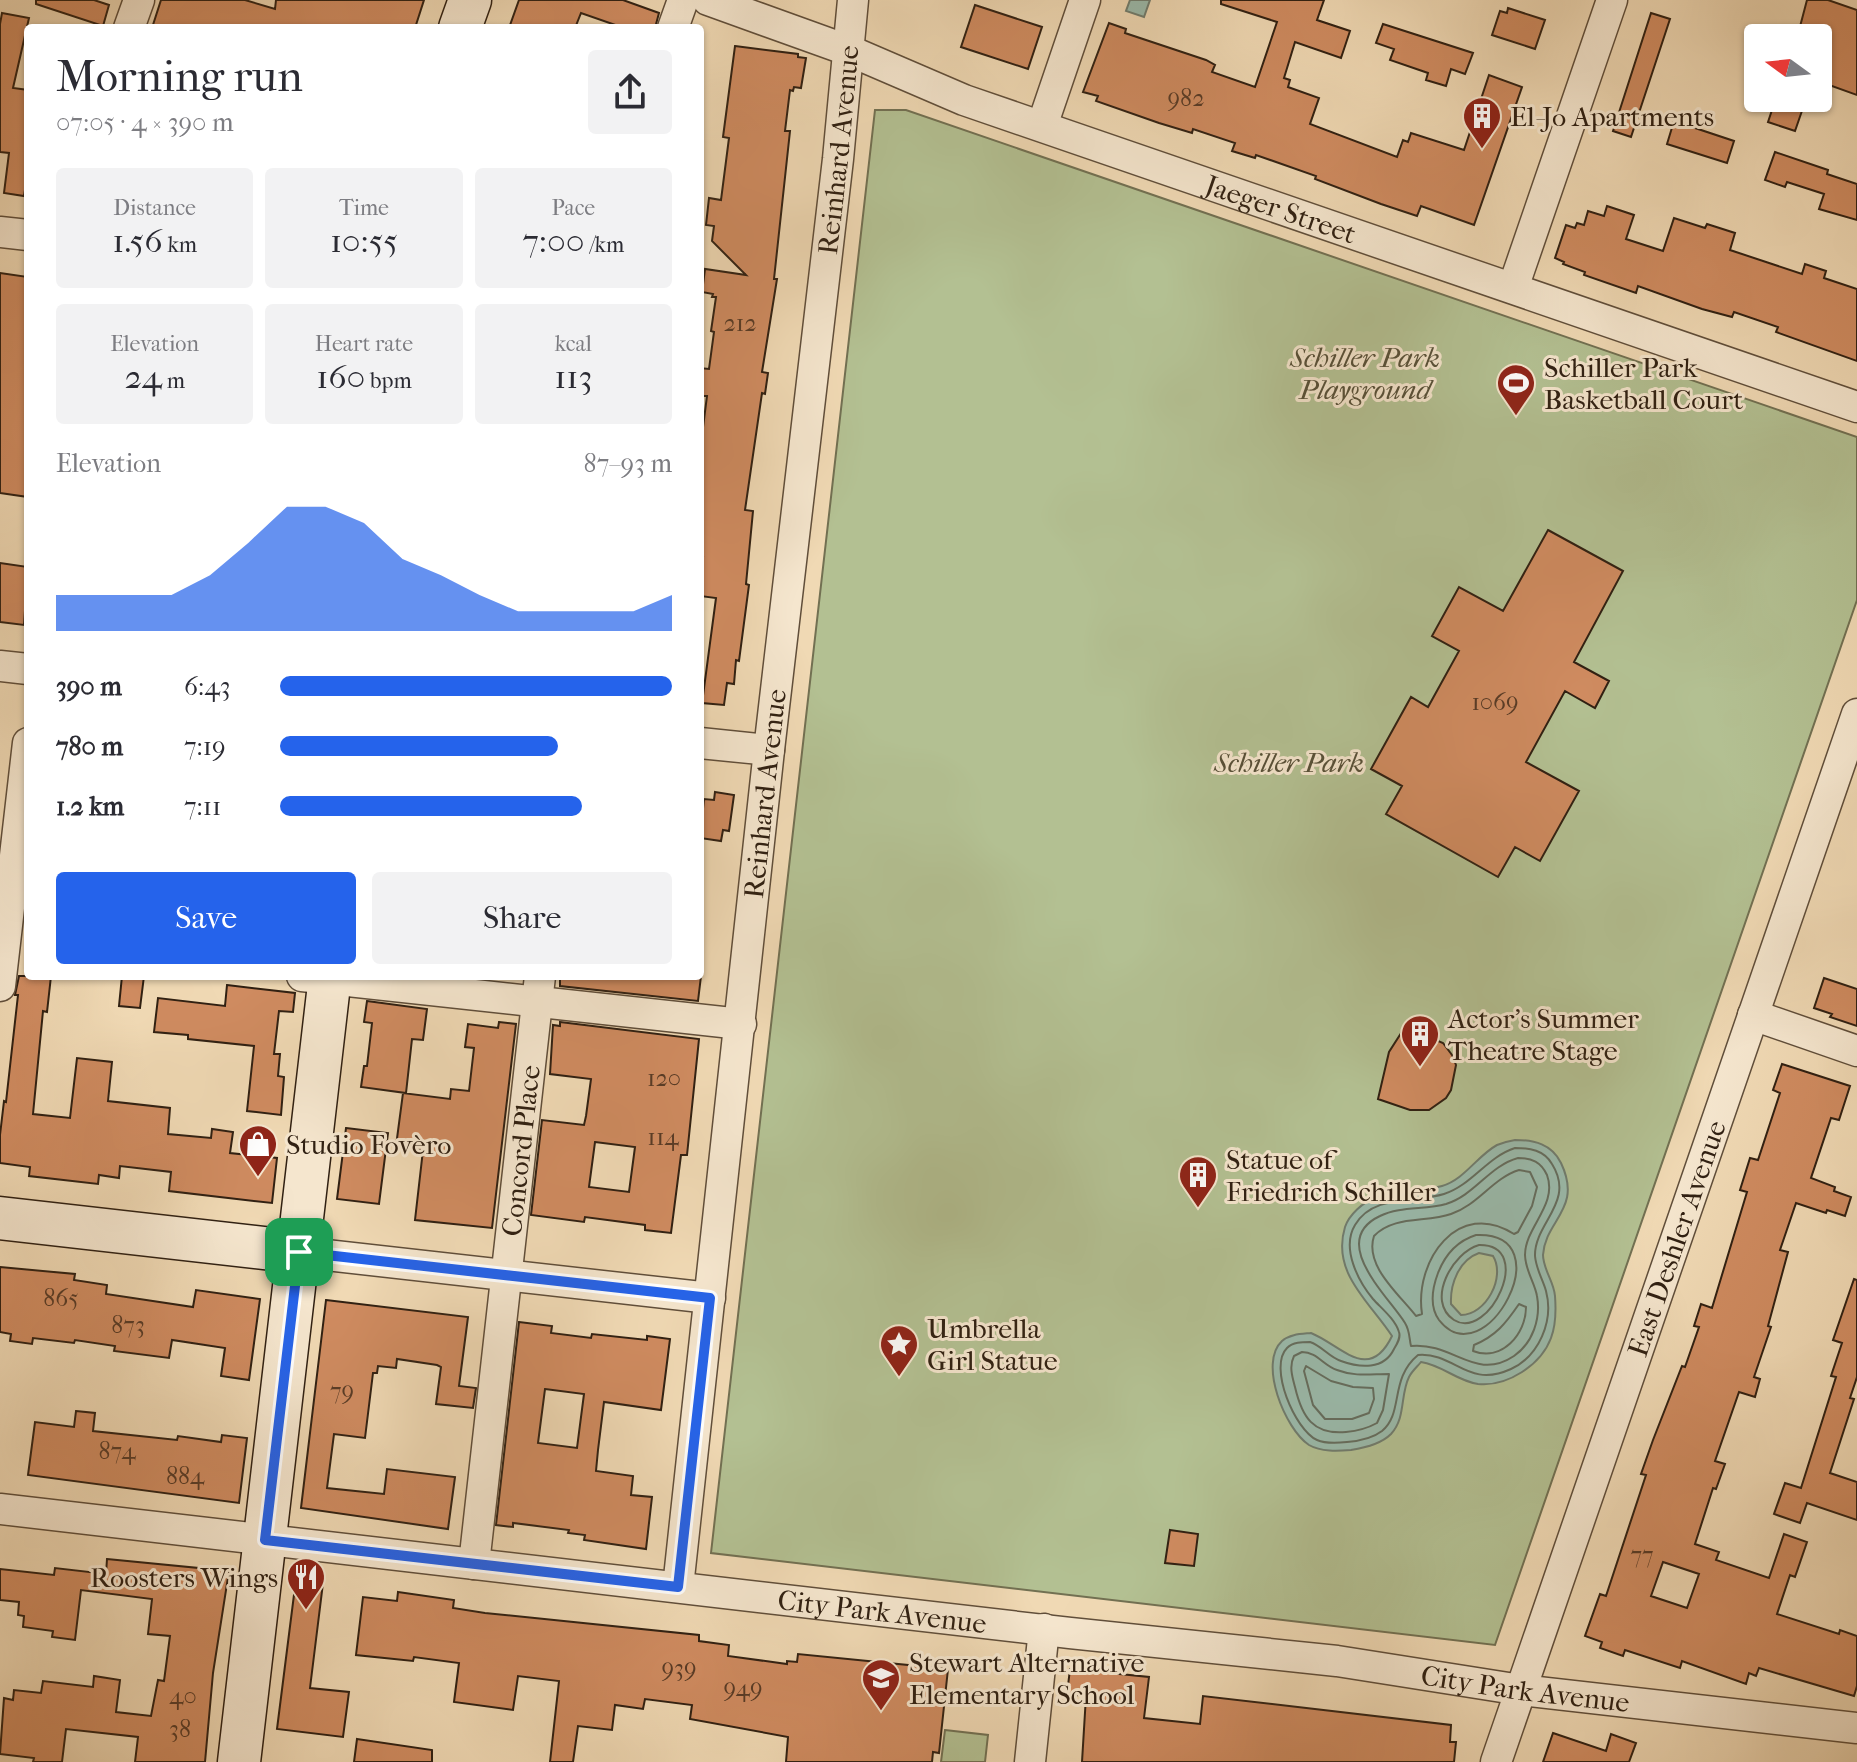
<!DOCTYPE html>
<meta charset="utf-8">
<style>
:root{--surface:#fff;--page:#f2f2f3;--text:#2b2b33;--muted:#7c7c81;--accent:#2563eb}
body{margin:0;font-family:"IM FELL French Canon",serif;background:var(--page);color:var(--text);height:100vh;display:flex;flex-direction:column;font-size:30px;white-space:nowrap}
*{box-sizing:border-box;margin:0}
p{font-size:26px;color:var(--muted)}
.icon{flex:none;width:44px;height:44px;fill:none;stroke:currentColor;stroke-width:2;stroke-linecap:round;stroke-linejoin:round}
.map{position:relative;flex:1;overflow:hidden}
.side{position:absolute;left:24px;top:24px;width:680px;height:956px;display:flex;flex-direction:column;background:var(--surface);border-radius:8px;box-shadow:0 2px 6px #0004}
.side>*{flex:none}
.needle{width:52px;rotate:285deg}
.controls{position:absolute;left:1744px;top:24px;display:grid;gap:16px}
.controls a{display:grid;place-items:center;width:88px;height:88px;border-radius:8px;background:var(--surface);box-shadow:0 2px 6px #0004;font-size:40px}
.pin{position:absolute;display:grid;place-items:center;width:68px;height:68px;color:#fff;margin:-34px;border-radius:16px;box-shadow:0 4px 12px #0006}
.round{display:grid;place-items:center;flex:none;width:84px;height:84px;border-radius:8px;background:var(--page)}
.head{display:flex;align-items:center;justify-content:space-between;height:136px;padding:0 32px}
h1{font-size:44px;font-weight:600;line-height:60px}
.metrics{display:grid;grid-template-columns:repeat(3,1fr);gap:12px;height:136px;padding:8px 32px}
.metrics div{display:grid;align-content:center;border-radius:8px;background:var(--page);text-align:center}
.metrics b{font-size:34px;font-weight:600}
.metrics small{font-size:22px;font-weight:400}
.metrics p{font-size:22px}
.chart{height:224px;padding:16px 32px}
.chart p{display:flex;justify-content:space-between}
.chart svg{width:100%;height:144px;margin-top:8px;fill:var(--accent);opacity:.7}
.button{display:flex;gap:16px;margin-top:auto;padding:16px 32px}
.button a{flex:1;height:92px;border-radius:8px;background:var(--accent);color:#fff;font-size:32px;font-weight:600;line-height:92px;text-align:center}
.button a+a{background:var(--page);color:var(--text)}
ul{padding:0 32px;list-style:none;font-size:26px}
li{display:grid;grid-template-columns:128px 96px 1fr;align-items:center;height:60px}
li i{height:20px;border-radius:10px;background:var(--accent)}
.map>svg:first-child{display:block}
</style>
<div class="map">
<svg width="1857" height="1762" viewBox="0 0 1857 1762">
<rect width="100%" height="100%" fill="#f0d9b4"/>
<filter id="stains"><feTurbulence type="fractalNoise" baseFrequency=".0025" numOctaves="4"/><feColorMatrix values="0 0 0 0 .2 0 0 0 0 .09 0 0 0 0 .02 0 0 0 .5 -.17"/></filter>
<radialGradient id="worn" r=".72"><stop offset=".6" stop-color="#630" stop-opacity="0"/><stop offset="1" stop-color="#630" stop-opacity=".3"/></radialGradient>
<!-- green -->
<path fill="#b3c092" stroke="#727052" stroke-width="2" d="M875 110H906L1857 437V600L1495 1645 711 1553Z
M945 1730 988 1735 985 1762H941Z"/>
<!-- water -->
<path fill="#9abaab" stroke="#707c6e" stroke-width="2" fill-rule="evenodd" d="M1130 0H1150L1144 17 1126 11Z
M1515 1140C1534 1140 1552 1144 1561 1163 1583 1209 1545 1220 1543 1255 1543 1269 1554 1282 1555 1296 1556 1309 1556 1325 1551 1338 1541 1365 1507 1387 1478 1384 1457 1381 1442 1365 1421 1362 1417 1367 1412 1371 1409 1377 1400 1395 1406 1418 1391 1434 1381 1444 1364 1448 1351 1450 1338 1451 1321 1452 1309 1445 1285 1429 1258 1363 1282 1341 1290 1334 1301 1334 1311 1333 1341 1345 1369 1384 1392 1336 1370 1302 1331 1273 1345 1227 1349 1215 1363 1202 1375 1198 1396 1190 1421 1192 1442 1186 1465 1179 1477 1156 1497 1145 1502 1143 1509 1141 1515 1140ZM1479 1253 1493 1256C1506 1277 1486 1315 1461 1315L1451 1304C1450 1284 1459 1260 1479 1253Z"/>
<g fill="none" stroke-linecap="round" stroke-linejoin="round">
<!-- shore -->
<path stroke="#656d5e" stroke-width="2" d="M1515 1148C1530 1148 1544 1150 1552 1164 1576 1202 1534 1223 1535 1256 1536 1269 1543 1280 1546 1291 1554 1321 1539 1356 1511 1369 1467 1389 1455 1352 1418 1355 1389 1379 1404 1413 1382 1431 1373 1438 1359 1441 1347 1442 1338 1443 1326 1444 1317 1440 1295 1430 1268 1367 1287 1348 1293 1342 1302 1342 1310 1342 1322 1346 1329 1357 1341 1361 1360 1368 1384 1370 1394 1349 1397 1344 1401 1338 1399 1332 1395 1319 1381 1308 1373 1299 1358 1281 1341 1248 1355 1225 1373 1194 1415 1203 1444 1194 1472 1185 1487 1157 1515 1148Z
M1518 1158C1532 1158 1541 1162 1547 1175 1558 1205 1525 1227 1525 1255 1525 1270 1535 1283 1537 1296 1541 1318 1533 1343 1514 1356 1475 1382 1454 1342 1411 1346 1409 1338 1410 1331 1405 1323 1389 1297 1327 1241 1380 1216 1400 1206 1425 1210 1446 1204 1475 1195 1489 1166 1518 1158Z
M1519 1170 1530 1172 1537 1187 1532 1206 1518 1232 1514 1234C1458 1198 1414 1261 1422 1314L1416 1316C1400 1295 1364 1266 1374 1236 1394 1215 1426 1223 1451 1214 1478 1205 1493 1178 1519 1170Z
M1476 1235C1565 1231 1485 1379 1439 1320 1429 1306 1432 1289 1438 1273 1445 1255 1457 1241 1476 1235Z
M1479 1245C1536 1244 1489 1342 1454 1320 1425 1301 1453 1252 1479 1245Z
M1519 1304 1526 1307C1526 1334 1502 1362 1473 1351L1474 1345C1496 1336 1506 1323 1519 1304Z
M1302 1352C1317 1352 1324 1366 1337 1370 1355 1377 1371 1374 1389 1374L1383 1410 1377 1423C1368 1428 1357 1431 1346 1432 1313 1435 1302 1417 1295 1387 1292 1376 1289 1366 1294 1356Z
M1306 1366 1331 1381 1353 1387 1373 1388 1374 1399 1369 1413 1352 1419H1325L1313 1405 1304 1371Z"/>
</g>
<!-- building -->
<path fill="#cf8b60" stroke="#302012" stroke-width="2" fill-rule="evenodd" d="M36 0H94L109 5 103 26 36 4Z
M161 0H245L275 9 276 0H424L415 28H152Z
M519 0H623L659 13 655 28H624L581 13 575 28H509Z
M1221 0H1324L1317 20 1350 31 1341 58 1295 42 1284 78 1290 80 1288 87 1319 98 1310 124 1397 157 1403 140 1408 142 1411 133 1464 150 1489 75 1522 87 1474 225 1421 206 1417 216 1381 204 1315 179 1316 176 1256 155 1255 158 1232 151 1235 143 1193 129 1192 133 1159 123 1096 101 1098 96 1083 92 1109 23 1126 29 1125 33 1206 60 1215 65 1212 72 1255 87 1277 22 1221 4Z
M1807 0H1828L1857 10V95L1818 81V38H1797Z
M975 5 1042 27 1028 69 961 47Z
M1508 8 1545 20 1535 49 1492 35 1500 11 1507 13Z
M2 13 29 18 13 88 28 90V172L24 196 4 193 9 153 0 152V24Z
M1651 13 1670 19 1631 137 1613 131Z
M1383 24 1473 53 1465 74 1451 69 1446 86 1426 80 1428 73 1390 60 1394 49 1376 43Z
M735 46 798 54V57L806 58 801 88 794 87 793 91 790 90 785 131H790L774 279H777L762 372 768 373 765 394 762 393 745 510 753 511 746 584 749 585 739 661 736 660 734 684 727 683 724 705 702 703 716 598 700 596 703 557H700V434L702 435 707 396H700V368L709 369 714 332 711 331 716 297H712L713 294 702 292 705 269 746 275 712 241 714 226 706 225 709 198 721 200 729 138 723 137Z
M1776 98 1804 105 1795 131 1768 122Z
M1674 121 1734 141 1727 163 1667 144Z
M1775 152 1828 170 1827 174 1857 184V220L1819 209 1824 194 1787 182 1785 187 1765 180Z
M1607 206 1634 215 1626 239 1663 251 1674 218 1705 228 1707 224 1735 233 1730 250 1802 274 1805 264 1826 271 1824 278 1857 289V361L1776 332 1778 327 1734 312 1732 317 1702 309 1638 286 1636 293 1584 275 1585 272 1563 264 1564 262 1555 258 1566 225 1575 228 1577 223 1584 225 1588 211 1604 216Z
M0 273 28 277V497L0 493Z
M1548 530 1623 571 1574 662 1609 681 1595 708 1565 691 1526 762 1579 791 1540 861 1515 847 1498 877 1386 814 1402 786 1371 769 1411 697 1428 707 1459 651 1432 636 1459 587 1503 611Z
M0 563 28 567 24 625 0 622Z
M715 792 734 795 729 831 723 830 721 841 700 838 704 799 714 800Z
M19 976H51L47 1012 43 1011 33 1114 70 1118 77 1058 112 1062 108 1101 170 1108 168 1134 211 1138 212 1129 233 1132 230 1153 277 1158 272 1203 169 1191 171 1172 120 1166 119 1178 99 1175 98 1184 29 1176 30 1167 0 1163V1135L4 1101 6 1102 18 995H15Z
M122 976H144L140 1008 119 1006Z
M560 976H701L698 1001 560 986Z
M1824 978 1857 989V1026L1830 1017 1832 1014 1814 1008Z
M227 985 295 993 293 1012 279 1011 274 1054H280L278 1076 284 1077 281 1115 247 1111 254 1046 188 1039V1035L154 1032 158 998 225 1006Z
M367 1001 427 1009 423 1040 412 1039 406 1093 361 1087 364 1066H367L372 1023 364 1022Z
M499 1022 516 1024 492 1228 415 1220 423 1150 396 1146 403 1093 450 1099 451 1089 469 1091 474 1048 465 1047 468 1024 498 1028Z
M560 1022 699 1039 687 1155H681L671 1233 645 1230V1225L585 1217 584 1222 531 1215 542 1120 584 1125 586 1116 591 1079 550 1074 553 1025 560 1026ZM595 1142 635 1147 629 1192 589 1187Z
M1405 1027 1443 1043 1452 1055 1456 1065 1451 1090 1446 1098 1429 1110H1410L1378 1099 1389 1052Z
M1782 1064 1850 1086 1839 1120 1831 1118 1811 1178 1835 1187 1834 1191 1851 1197 1845 1216 1827 1210 1826 1213 1796 1203 1780 1250 1788 1252 1768 1326 1771 1327 1754 1377 1760 1379 1755 1397 1739 1392 1715 1461 1725 1464 1716 1489 1713 1488 1695 1544 1719 1552 1716 1560 1769 1578 1784 1534 1807 1542 1795 1577 1790 1575 1777 1614 1839 1634 1840 1630 1857 1636V1686L1854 1696 1759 1668 1756 1676 1749 1673 1746 1684 1682 1661 1680 1668 1625 1650 1623 1656 1600 1648 1602 1642 1585 1636 1600 1594 1606 1596 1646 1475 1641 1474 1653 1440 1682 1366 1685 1367 1699 1327 1694 1326 1701 1304 1712 1308 1747 1192 1740 1190 1750 1158 1758 1160 1780 1093 1773 1090ZM1663 1562 1699 1574 1687 1608 1651 1596Z
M346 1128 388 1133 379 1204 337 1199Z
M0 1267 75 1274 74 1280 107 1285 106 1294 193 1307 196 1290 260 1299 249 1380 221 1376 225 1348 172 1340 169 1358 114 1351 115 1346 75 1340 74 1343 33 1338 32 1344 10 1341 11 1334 0 1332Z
M1854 1279 1857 1280V1377L1850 1398 1854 1399 1830 1473 1857 1482V1520L1807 1503 1800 1523 1774 1514 1785 1483 1801 1488 1836 1377 1831 1376 1842 1343 1833 1340Z
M326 1300 468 1317 459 1386 476 1388 473 1408 436 1404 441 1367 437 1365 397 1359 396 1368 378 1366 377 1373H373L365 1438 334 1434 327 1488 384 1494 387 1469 455 1477 448 1529 301 1508Z
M519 1322 552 1326 551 1333 591 1338 592 1334 647 1340V1336L670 1339 661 1410 604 1402 598 1450 596 1471 633 1476 631 1495 652 1497 646 1549 584 1540 585 1535 568 1533 569 1530 513 1523V1527L496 1525ZM545 1389 584 1394 577 1448 538 1443Z
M76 1411 95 1413 93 1431 177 1440 178 1436 221 1442 222 1435 247 1438 239 1503 28 1475 35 1422 74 1427Z
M1170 1530 1198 1534 1194 1566 1165 1563Z
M107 1559 229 1571 213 1673 205 1762H135L138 1737 66 1729 62 1762H33L34 1758 0 1754 4 1698 13 1700 14 1690 41 1693 43 1681 93 1687 94 1676 120 1680 116 1712 151 1716 158 1680 164 1681 170 1636 148 1634 152 1599 81 1590 75 1640 52 1637 53 1631 23 1627 24 1616 18 1615 19 1602 0 1600V1569L54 1575 55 1568 106 1574Z
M296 1579 323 1583 310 1688 349 1692 343 1737 277 1729Z
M398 1592 454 1600 453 1608 485 1613 699 1635V1641L729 1645 728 1656 787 1664V1661L797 1662 798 1654 948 1669 939 1753 933 1752 932 1762H786L788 1737 690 1719 692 1705 645 1699 643 1709 615 1705 612 1730 578 1726 573 1762H550L559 1681 518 1676 513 1710 454 1702 459 1663 414 1657 413 1661 356 1655 363 1597 397 1601Z
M1070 1669 1149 1677 1144 1718 1200 1724 1203 1696 1451 1725 1450 1742H1456L1454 1762H1082L1086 1696 1067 1694Z
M1553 1733 1606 1751 1611 1734 1636 1743 1629 1762H1543Z
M357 1739 432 1750V1762H354Z"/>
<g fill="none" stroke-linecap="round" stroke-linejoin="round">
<!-- street casing -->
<g stroke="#604e3a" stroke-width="33">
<g id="street">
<path id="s1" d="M708 0 850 51 964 100 1857 407"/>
<path d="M129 28 139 0"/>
<path d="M673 28 683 0"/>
<path d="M1042 126 1085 0"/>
<path d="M0 232 28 235"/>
<path d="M1513 288 1612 0"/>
<path d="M0 666 28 669"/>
<path d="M700 743 769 750"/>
<path d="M302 976 741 1024"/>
<path d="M0 986 28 743"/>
<path d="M1753 1015 1857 1051"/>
<path d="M299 1252 710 1298"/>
<path id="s2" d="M0 1509 1070 1633 1337 1661 1521 1690 1857 1728"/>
<path id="s3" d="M474 1564 540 976"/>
<path id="s4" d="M678 1587 769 750 838 159 853 0"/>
<path d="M1030 1762 1044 1629"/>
<path id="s5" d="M1496 1762 1857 714"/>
</g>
</g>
<!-- secondary casing -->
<g stroke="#302012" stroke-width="45">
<path id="secondary" d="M460 28 470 0
M0 1218 299 1252
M239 1762 330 976"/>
</g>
<!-- street -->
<use href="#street" stroke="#f5e6ce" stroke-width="30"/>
<!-- secondary -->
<use href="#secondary" stroke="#f5e6ce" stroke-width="42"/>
</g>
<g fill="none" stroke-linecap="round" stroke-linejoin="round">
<!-- route casing -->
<g stroke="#fff" stroke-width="16">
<path id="route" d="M299 1252 710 1298 678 1587 265 1540Z"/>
</g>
<!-- route -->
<use href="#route" stroke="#2563eb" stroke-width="10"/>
</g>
<!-- icons -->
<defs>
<g id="building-pin" transform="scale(2)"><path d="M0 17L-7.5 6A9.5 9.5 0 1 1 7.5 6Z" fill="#8f2418" stroke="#f5e6ce"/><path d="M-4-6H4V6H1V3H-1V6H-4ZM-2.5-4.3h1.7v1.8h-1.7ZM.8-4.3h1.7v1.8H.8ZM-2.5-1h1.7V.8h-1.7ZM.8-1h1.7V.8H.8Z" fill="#fff"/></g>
<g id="stadium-pin" transform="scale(2)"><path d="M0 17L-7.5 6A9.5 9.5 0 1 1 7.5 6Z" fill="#8f2418" stroke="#f5e6ce"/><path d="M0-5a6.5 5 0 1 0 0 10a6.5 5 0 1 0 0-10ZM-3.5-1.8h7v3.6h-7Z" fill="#fff"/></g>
<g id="shop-pin" transform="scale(2)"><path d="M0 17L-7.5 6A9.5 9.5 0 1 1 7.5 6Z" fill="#8f2418" stroke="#f5e6ce"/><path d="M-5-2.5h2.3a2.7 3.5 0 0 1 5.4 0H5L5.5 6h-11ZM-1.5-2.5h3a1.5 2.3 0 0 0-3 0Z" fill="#fff"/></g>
<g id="sight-pin" transform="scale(2)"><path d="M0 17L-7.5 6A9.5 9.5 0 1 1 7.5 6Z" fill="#8f2418" stroke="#f5e6ce"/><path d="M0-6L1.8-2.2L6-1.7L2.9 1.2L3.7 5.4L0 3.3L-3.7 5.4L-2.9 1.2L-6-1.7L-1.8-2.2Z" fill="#fff"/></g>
<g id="restaurant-pin" transform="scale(2)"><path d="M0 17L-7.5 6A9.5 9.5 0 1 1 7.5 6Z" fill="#8f2418" stroke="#f5e6ce"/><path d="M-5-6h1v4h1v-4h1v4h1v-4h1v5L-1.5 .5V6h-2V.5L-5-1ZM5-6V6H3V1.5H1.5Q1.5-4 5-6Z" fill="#fff"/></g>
<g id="school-pin" transform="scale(2)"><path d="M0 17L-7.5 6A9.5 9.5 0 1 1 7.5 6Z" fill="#8f2418" stroke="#f5e6ce"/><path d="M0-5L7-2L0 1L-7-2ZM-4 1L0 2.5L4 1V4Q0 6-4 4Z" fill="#fff"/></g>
</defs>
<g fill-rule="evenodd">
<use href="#building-pin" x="1482" y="116"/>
<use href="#stadium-pin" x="1516" y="383"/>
<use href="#building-pin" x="1420" y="1034"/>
<use href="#shop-pin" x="258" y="1144"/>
<use href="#building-pin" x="1198" y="1175"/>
<use href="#sight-pin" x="899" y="1344"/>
<use href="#restaurant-pin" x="306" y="1577"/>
<use href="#school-pin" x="881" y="1678"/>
</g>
<g text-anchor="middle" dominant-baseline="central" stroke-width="6" stroke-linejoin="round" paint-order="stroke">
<!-- number labels -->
<g font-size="24" fill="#583b26">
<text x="1186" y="98">982</text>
<text x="740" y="323">212</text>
<text x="1495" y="702">1069</text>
<text x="664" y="1078">120</text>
<text x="663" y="1137">114</text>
<text x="61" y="1298">865</text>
<text x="128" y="1325">873</text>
<text x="342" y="1391">79</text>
<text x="117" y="1451">874</text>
<text x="185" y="1476">884</text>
<text x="1642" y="1555">77</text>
<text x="679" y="1668">939</text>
<text x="743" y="1688">949</text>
<text x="183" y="1696">40</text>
<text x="180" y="1729">38</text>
</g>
<!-- poi labels -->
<g font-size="28" fill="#302012" stroke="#f5e6ce" text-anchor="start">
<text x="1510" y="116">El-Jo Apartments</text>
<text x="1544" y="367">Schiller Park<tspan x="1544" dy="32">Basketball Court</tspan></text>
<text x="1448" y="1018">Actor's Summer<tspan x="1448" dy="32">Theatre Stage</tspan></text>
<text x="286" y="1144">Studio Fovèro</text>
<text x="1226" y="1159">Statue of<tspan x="1226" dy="32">Friedrich Schiller</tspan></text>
<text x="927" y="1328">Umbrella<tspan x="927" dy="32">Girl Statue</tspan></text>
<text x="278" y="1577" text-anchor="end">Roosters Wings</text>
<text x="909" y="1662">Stewart Alternative<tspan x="909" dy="32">Elementary School</tspan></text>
</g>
<!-- street labels -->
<g font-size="28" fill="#302012" stroke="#f5e6ce">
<text stroke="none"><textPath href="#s4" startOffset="1446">Reinhard Avenue</textPath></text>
<text stroke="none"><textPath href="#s1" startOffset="610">Jaeger Street</textPath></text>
<text stroke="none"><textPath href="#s4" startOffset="798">Reinhard Avenue</textPath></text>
<text stroke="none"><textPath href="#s3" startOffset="416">Concord Place</textPath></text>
<text stroke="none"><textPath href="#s5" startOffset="554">East Deshler Avenue</textPath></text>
<text stroke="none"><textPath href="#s2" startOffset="888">City Park Avenue</textPath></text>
<text stroke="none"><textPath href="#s2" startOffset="1536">City Park Avenue</textPath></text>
</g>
<!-- park labels -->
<g font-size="28" font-style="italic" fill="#575038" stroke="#f5e6ce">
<text x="1365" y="357">Schiller Park<tspan x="1365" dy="32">Playground</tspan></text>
<text x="1289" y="762">Schiller Park</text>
</g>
</g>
<rect width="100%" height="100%" filter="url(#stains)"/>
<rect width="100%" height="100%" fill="url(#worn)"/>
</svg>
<div class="controls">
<a><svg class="needle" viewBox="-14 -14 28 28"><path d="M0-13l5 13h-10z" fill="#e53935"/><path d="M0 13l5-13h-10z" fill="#7c7c81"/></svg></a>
</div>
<div class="pin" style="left:299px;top:1252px;background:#1e9e55"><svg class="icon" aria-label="arrive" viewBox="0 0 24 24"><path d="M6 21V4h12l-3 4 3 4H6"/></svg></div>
<section class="side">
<div class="head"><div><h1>Morning run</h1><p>07:05 · 4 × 390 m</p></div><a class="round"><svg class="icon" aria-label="share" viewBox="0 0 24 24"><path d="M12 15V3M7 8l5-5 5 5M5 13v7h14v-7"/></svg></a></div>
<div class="metrics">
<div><p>Distance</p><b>1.56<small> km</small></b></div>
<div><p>Time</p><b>10:55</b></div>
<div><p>Pace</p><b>7:00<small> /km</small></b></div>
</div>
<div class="metrics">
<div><p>Elevation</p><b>24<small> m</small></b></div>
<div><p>Heart rate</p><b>160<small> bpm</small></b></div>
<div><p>kcal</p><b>113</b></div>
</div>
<div class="chart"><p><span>Elevation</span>87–93 m</p>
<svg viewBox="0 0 160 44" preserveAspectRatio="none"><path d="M0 44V33L10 33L20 33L30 33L40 27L50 17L60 6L70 6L80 11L90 22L100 27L110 33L120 38L130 38L140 38L150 38L160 33V44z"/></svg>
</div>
<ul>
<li><b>390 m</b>6:43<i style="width:100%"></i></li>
<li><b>780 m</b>7:19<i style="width:71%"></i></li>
<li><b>1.2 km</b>7:11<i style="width:77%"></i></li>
</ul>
<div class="button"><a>Save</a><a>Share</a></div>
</section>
</div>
